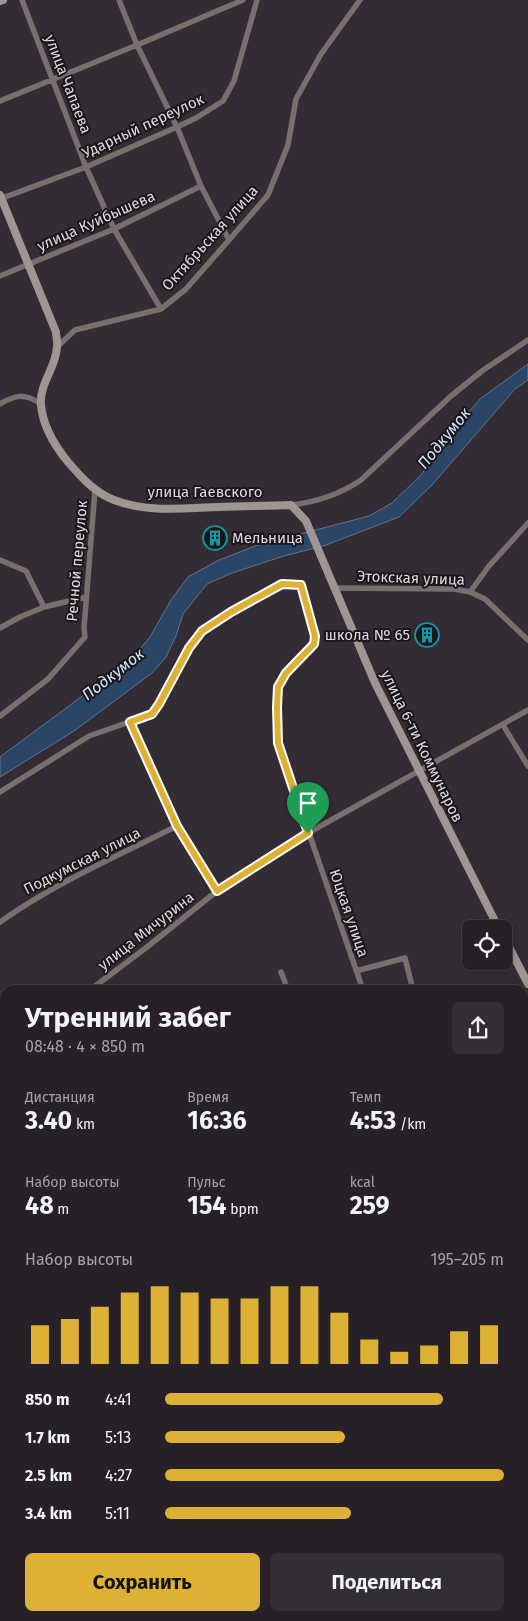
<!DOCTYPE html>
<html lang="ru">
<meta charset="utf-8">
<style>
:root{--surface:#272127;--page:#332e33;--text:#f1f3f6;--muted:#a4a3a7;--line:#433e44;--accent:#ddb133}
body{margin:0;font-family:"Fira Sans",sans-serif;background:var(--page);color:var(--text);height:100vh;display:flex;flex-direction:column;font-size:19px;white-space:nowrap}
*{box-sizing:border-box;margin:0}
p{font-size:16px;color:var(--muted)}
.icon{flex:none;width:28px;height:28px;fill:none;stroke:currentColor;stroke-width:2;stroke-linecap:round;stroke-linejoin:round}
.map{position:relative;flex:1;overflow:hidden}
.panel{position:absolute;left:0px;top:985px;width:529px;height:636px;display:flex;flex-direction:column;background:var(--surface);border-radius:15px 15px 0 0;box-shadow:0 2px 12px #0003,0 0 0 1px var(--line)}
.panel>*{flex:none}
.fabs{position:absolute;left:462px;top:920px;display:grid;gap:10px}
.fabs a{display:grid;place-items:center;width:50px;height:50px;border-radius:8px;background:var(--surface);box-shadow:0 2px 12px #0003,0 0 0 1px var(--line);font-size:25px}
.pin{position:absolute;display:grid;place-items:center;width:42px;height:42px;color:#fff;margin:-51px -21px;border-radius:50% 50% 50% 0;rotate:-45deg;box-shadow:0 0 5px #0007}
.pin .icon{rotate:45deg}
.round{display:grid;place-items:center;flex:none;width:52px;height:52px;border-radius:8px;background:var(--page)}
.head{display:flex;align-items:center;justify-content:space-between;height:85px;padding:0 25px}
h1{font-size:28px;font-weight:700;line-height:38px}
.stats{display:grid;grid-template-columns:repeat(3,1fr);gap:8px;height:85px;padding:5px 25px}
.stats div{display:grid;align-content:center}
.stats b{font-size:25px;font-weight:700}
.stats small{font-size:14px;font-weight:400}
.stats p{font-size:14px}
.chart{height:140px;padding:10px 25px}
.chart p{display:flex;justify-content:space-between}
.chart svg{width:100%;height:90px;margin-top:5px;stroke:var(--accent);stroke-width:6}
.button{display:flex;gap:10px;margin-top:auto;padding:10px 25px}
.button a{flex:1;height:58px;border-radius:8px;background:var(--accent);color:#111;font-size:20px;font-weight:700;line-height:58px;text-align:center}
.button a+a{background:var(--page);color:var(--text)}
ul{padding:0 25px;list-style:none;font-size:16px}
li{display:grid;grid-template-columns:80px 60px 1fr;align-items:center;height:38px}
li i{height:12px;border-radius:6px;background:var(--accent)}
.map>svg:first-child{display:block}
</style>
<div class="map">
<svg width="528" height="1621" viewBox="0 0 528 1621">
<rect width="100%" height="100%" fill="#342c34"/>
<!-- water -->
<path fill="#2a4566" stroke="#60728a" d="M528 364V380L515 389 432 485 399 517 326 545 284 556 232 573 207 584 183 614 176 636 166 657 152 673 74 731 0 777V757L131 660 150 637 171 600 188 577 219 560 258 545 369 516 392 503 420 476 462 420 480 399Z"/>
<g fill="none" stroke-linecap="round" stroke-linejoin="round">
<!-- street -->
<path stroke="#77706f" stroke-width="5.5" d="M22 0 86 167 114 229 161 309
M119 0 137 45 177 127 201 186 229 240
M0 101 137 45 243 0
M0 199 86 167 177 127 196 118 223 101 234 81 257 0
M0 276 114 229 201 186
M57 347 75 330 161 309 186 289 229 240 268 195 288 145 296 99 321 54 360 0
M0 404C17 394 24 394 40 403
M291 505C317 502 339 495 361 480L451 396 482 371 528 340
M0 560 26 571 44 607 86 597
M334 588 454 589 470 592 485 599 528 640
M470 592 489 566 528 523
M0 628 20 617 44 607
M0 716 48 679 85 637 84 628 95 490
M130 722 177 826 217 891
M503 725 528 766
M0 792 89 736 152 714 159 704 189 648 202 631 231 612 282 584 301 585 315 635 314 644 286 673 278 687V743L363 990
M0 922C55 883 117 856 177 826
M356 971 405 958 413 990
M281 972 288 990
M90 990 147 947 217 891 308 833 528 710
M0 1005 5 1013
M524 1024 528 1021
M0 1057 5 1053
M524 1193 528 1203
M0 1217 5 1213
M524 1231 528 1229
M0 1365 5 1372
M0 1413 5 1410
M524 1501 528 1499
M0 1544 5 1543
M524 1584 528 1581"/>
<!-- secondary -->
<path stroke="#9f9592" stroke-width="8" d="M0 1 3 0
M0 195 56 332C56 337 58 342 57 347 56 368 39 384 41 405 43 427 54 445 68 462 81 477 95 493 114 500 147 513 184 508 219 507 243 506 267 506 291 505L306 521 375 683 499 929
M504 937 528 984
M524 1395 528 1393
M516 1616V1621"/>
</g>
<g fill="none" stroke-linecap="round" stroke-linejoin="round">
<!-- route casing -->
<g stroke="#fff" stroke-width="10">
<path id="route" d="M282 584 301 585 315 636 314 644 286 673 278 687 277 707 278 743 308 833 217 891 177 826 130 722 152 714 159 704 189 648 202 631 231 612Z"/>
</g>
<!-- route -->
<use href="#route" stroke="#ddb133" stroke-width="6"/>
</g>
<!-- icons -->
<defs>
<g id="building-ring" transform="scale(1.25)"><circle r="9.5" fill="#1a161a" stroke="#0f9aa8" stroke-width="1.5"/><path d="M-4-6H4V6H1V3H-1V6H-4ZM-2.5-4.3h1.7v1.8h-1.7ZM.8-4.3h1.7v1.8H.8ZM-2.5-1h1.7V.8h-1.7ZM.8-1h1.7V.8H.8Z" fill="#0f9aa8"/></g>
</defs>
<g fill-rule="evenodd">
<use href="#building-ring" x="215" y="538"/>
<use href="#building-ring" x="427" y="635"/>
</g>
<g text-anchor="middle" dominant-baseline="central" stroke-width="4" stroke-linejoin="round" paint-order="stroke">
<!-- street labels -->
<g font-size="15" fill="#dfdadf" stroke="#1a161a">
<text transform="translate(68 84) rotate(69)">улица Чапаева</text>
<text transform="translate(143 126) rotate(-25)">Ударный переулок</text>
<text transform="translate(96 221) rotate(-24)">улица Куйбышева</text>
<text transform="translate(210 238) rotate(-48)">Октябрьская улица</text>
<text x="205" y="492">улица Гаевского</text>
<text transform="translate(77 561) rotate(-85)">Речной переулок</text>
<text transform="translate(411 578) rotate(2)">Этокская улица</text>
<text transform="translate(422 746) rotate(64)">улица 6-ти Коммунаров</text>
<text transform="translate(82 861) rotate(-27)">Подкумская улица</text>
<text transform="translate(349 913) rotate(71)">Юцкая улица</text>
<text transform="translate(146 931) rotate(-38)">улица Мичурина</text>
</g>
<!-- poi labels -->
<g font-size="15" fill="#dfdadf" stroke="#1a161a" text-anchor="start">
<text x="232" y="538">Мельница</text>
<text x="410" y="635" text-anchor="end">школа № 65</text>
</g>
<!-- water labels -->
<g font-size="16" font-style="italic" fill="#d3e6fd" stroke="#1a161a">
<text transform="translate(444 438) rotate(-51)">Подкумок</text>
<text transform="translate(113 674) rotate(-38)">Подкумок</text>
</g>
</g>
</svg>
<div class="fabs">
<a><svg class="icon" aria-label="locate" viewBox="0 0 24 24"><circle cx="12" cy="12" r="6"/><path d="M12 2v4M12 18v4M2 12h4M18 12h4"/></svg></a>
</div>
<div class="pin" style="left:308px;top:833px;background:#1e9e55"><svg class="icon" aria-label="arrive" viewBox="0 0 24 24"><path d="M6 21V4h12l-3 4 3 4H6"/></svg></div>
<section class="panel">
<div class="head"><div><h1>Утренний забег</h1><p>08:48 · 4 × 850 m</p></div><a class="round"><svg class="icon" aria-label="share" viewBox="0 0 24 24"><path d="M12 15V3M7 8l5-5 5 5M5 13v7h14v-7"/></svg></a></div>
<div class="stats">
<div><p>Дистанция</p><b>3.40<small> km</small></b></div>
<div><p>Время</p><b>16:36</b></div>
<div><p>Темп</p><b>4:53<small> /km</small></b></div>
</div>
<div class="stats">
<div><p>Набор высоты</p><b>48<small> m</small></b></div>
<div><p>Пульс</p><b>154<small> bpm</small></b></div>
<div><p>kcal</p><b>259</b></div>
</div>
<div class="chart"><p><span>Набор высоты</span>195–205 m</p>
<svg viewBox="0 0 160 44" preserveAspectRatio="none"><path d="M5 44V25M15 44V22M25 44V16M35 44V9M45 44V6M55 44V9M65 44V12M75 44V12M85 44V6M95 44V6M105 44V19M115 44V32M125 44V38M135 44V35M145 44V28M155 44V25"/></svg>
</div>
<ul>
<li><b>850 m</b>4:41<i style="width:82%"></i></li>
<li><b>1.7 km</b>5:13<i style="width:53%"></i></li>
<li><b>2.5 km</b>4:27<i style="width:100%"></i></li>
<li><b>3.4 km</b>5:11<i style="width:55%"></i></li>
</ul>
<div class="button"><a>Сохранить</a><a>Поделиться</a></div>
</section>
</div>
